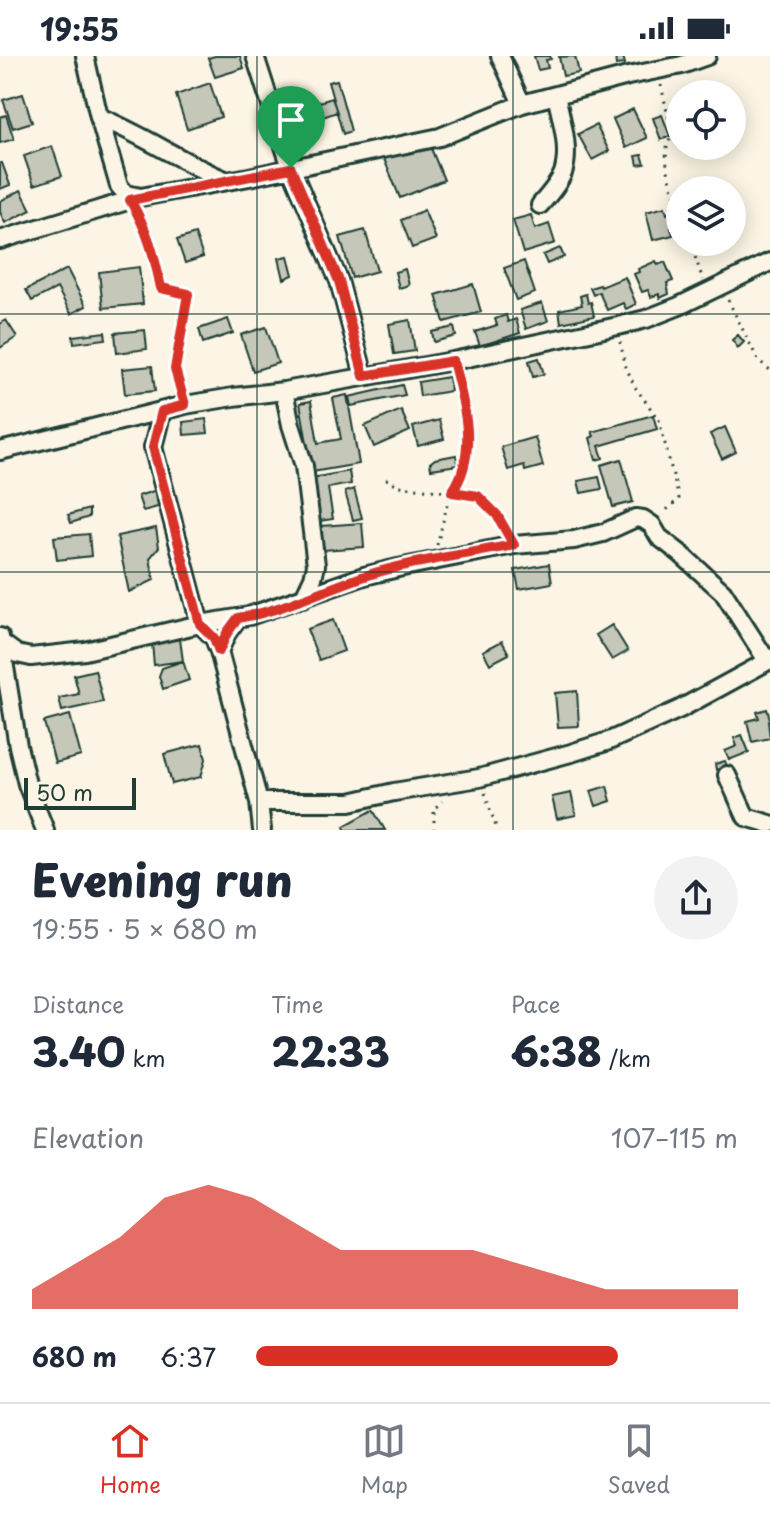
<!DOCTYPE html>
<meta charset="utf-8">
<style>
:root{--surface:#fff;--page:#f2f2f3;--text:#1f2937;--muted:#747a83;--line:#e0e1e3;--accent:#d93025}
body{margin:0;font-family:"Playpen Sans",sans-serif;background:var(--page);color:var(--text);height:100vh;display:flex;flex-direction:column;font-size:30px;white-space:nowrap}
*{box-sizing:border-box;margin:0}
p{font-size:26px;color:var(--muted)}
.icon{flex:none;width:44px;height:44px;fill:none;stroke:currentColor;stroke-width:2;stroke-linecap:round;stroke-linejoin:round}
.map{position:relative;height:774px;overflow:hidden}
.panel{display:flex;flex-direction:column;background:var(--surface);flex:1}
.panel>*{flex:none}
.controls{position:absolute;left:666px;top:24px;display:grid;gap:16px}
.controls a{display:grid;place-items:center;width:80px;height:80px;border-radius:50%;background:var(--surface);box-shadow:0 4px 20px #0003;font-size:40px}
.scale{position:absolute;left:24px;bottom:20px;width:112px;box-sizing:border-box;padding-left:8px;border:4px solid #1f3d34;border-top:0;font-size:22px;line-height:28px;white-space:nowrap;color:#1f3d34;-webkit-text-stroke:6px #fcf5e5;paint-order:stroke}
.pin{position:absolute;display:grid;place-items:center;width:68px;height:68px;color:#fff;margin:-82px -34px;border-radius:50% 50% 50% 0;rotate:-45deg;box-shadow:0 0 8px #0007}
.pin .icon{rotate:45deg}
.round{display:grid;place-items:center;flex:none;width:84px;height:84px;border-radius:42px;background:var(--page)}
.headline{display:flex;align-items:center;justify-content:space-between;height:136px;padding:0 32px}
h1{font-size:44px;font-weight:800;line-height:60px}
.figures{display:grid;grid-template-columns:repeat(3,1fr);gap:12px;height:136px;padding:8px 32px}
.figures div{display:grid;align-content:center}
.figures b{font-size:40px;font-weight:800}
.figures small{font-size:22px;font-weight:400}
.figures p{font-size:22px}
.chart{height:224px;padding:16px 32px}
.chart p{display:flex;justify-content:space-between}
.chart svg{width:100%;height:144px;margin-top:8px;fill:var(--accent);opacity:.7}
ul{padding:0 32px;list-style:none;font-size:26px}
li{display:grid;grid-template-columns:128px 96px 1fr;align-items:center;height:60px}
li i{height:20px;border-radius:10px;background:var(--accent)}
.status{display:flex;justify-content:space-between;align-items:center;height:56px;padding:0 40px;background:var(--surface);direction:ltr}
.status svg{height:22px;fill:currentColor}
.tab-bar{display:flex;justify-content:space-around;align-items:center;height:112px;border-top:2px solid var(--line);background:var(--surface);font-size:22px;color:var(--muted)}
.tab-bar a{display:grid;justify-items:center;gap:4px}
.tab-bar .active{color:var(--accent)}
.map>svg:first-child{display:block}
</style>
<div class="status"><b>19:55</b><svg viewBox="0 0 49 12"><path d="M0 12V9h3v3zM5 12V6h3v6zM10 12V3h3v9zM15 12V0h3v12zM26 1h20v11H26zM47 4h2v5h-2z"/></svg></div>
<div class="map">
<svg width="770" height="774" viewBox="0 0 770 774">
<rect width="100%" height="100%" fill="#fcf5e5"/>
<filter id="ink" filterUnits="userSpaceOnUse"><feTurbulence type="fractalNoise" baseFrequency=".0125" numOctaves="2"/><feDisplacementMap in="SourceGraphic" scale="16" xChannelSelector="R" yChannelSelector="G"/><feConvolveMatrix kernelMatrix="1 2 1 2 8 2 1 2 1" color-interpolation-filters="sRGB"/></filter>
<g filter="url(#ink)">
<!-- building -->
<path fill="#c5c7b9" stroke="#1f3d34" stroke-width="2" d="M215 0H240L244 12 215 21 208 2Z
M534 0H550L551 3 546 4 548 12 538 14Z
M575 0 579 17 563 20 559 1Z
M615 0H623L625 8 616 9Z
M337 24 351 75 343 78 328 26Z
M210 27 221 61 187 73 176 39Z
M23 38 32 66 13 72 3 44Z
M332 42 337 56 309 66 304 51Z
M633 53 647 82 626 92 613 63Z
M6 59 14 83 0 87V61Z
M662 59 670 80 661 84 653 62Z
M596 69 609 95 592 104 578 78Z
M428 85 444 124 400 142 384 103Z
M52 90 62 120 34 129 24 100Z
M642 99 645 108 638 109 636 100Z
M0 107H2L10 129 0 133Z
M21 134 31 154 5 167 0 156V145Z
M665 151 667 158 672 156 676 171 671 172 673 179 653 184 646 156Z
M424 154 436 183 412 192 401 164Z
M531 159 535 173 549 168 555 187 523 197 513 164Z
M365 174 377 215 352 222 340 181Z
M195 178 203 201 185 207 177 184Z
M700 186H711L715 195 705 198Z
M560 192 564 201 547 208 543 199Z
M288 200 293 219 284 223 279 202Z
M524 205 535 237 516 244 504 212Z
M656 205 658 209 665 206 673 225 667 227 669 238 660 242 659 238 651 241 648 234 642 236 634 218 639 216 638 213Z
M139 211 143 248 103 252 99 216Z
M67 213 86 250 71 258 57 232 32 245 26 234Z
M405 213 409 229 399 232 395 216Z
M625 221 636 248 626 253 623 247 607 254 599 236 593 239 590 232 600 229 601 231Z
M473 228 481 256 444 266 436 239Z
M586 238 588 247 591 246 594 260 561 267 559 254 582 249 580 240Z
M542 247 548 265 526 273 520 254Z
M506 259 508 266 516 263 520 277 480 290 475 276 497 269 495 263Z
M228 263 233 277 203 287 199 273Z
M6 264 17 281 0 292V268Z
M410 264 415 295 394 298 389 268Z
M266 271 278 307 253 315 241 279Z
M454 271 456 280 434 286 432 276Z
M145 274 147 293 117 297 115 277Z
M105 276 106 283 74 287 73 280Z
M738 279 744 286 738 292 732 284Z
M539 302 544 318 533 321 529 305Z
M152 310 155 335 125 338 122 313Z
M449 321 451 335 420 340 418 326Z
M402 329 405 339 351 350 349 341Z
M347 339 359 408 312 416 300 347 311 345 318 387 341 383 333 342Z
M401 354 410 375 374 391 365 370Z
M653 359 657 373 599 390 603 402 596 404 590 382 594 380 592 376Z
M206 363 208 377 184 379 183 366Z
M439 364 444 383 418 390 413 371Z
M725 371 736 396 722 403 710 378Z
M535 381 543 410 525 415 524 409 508 414 501 391Z
M456 399 458 409 431 413 430 407 435 403Z
M621 403 633 446 613 451 601 409Z
M349 415 351 428 328 432 333 463 319 465 312 422Z
M599 421 602 433 581 437 578 425Z
M160 433 165 449 143 455 138 440Z
M354 433 362 462 353 464 345 436Z
M89 453V461L71 467 68 459Z
M362 467 364 491 323 494 321 470Z
M156 472 159 491 150 502 154 524 129 536 117 480Z
M89 478 91 500 57 504 54 481Z
M549 508 552 527 519 533 515 514Z
M333 564 344 595 319 604 307 573Z
M612 569 628 595 612 604 596 579Z
M180 583 183 605 154 609 152 587Z
M502 585 509 598 490 608 483 595Z
M183 605 189 624 163 633 159 620 162 612Z
M95 614 103 646 62 655 59 642 79 638 74 619Z
M577 635 579 670 558 671 555 637Z
M767 653 770 663 768 665 770 682 752 686 747 665 759 662 757 656Z
M70 659 81 700 55 707 44 666Z
M742 679 749 696 729 704 725 695 737 690 734 682Z
M202 688 206 703 201 721 172 728 164 698Z
M725 705 727 710 716 714 715 708Z
M607 730 611 745 596 750 591 735Z
M571 737 576 759 557 763 552 741Z
M373 754 385 774H345L344 770Z"/>
<g fill="none" stroke-linecap="round" stroke-linejoin="round">
<!-- minor casing -->
<g stroke="#1f3d34" stroke-width="22">
<path id="minor" d="M85 0 99 61 119 130 126 138 141 141 249 121 440 81 522 48 628 20 682 9 707 0
M255 0 291 112 339 225 364 320
M500 0 522 48
M99 61C144 79 181 106 225 124
M540 149C548 140 558 129 563 117 571 93 561 62 556 39
M0 184 140 141
M284 335 291 369 304 410 316 509 313 522 303 543
M162 355 153 391 200 568 214 582 219 595
M0 395 185 349 233 341 284 335 453 305 618 270 646 263 679 250 770 206
M238 562 227 577 219 595 259 746 262 774
M0 581 18 690 27 728 45 774
M2 587 17 598 31 601 85 595 200 568 249 560 364 520 398 512 514 489 574 484 603 477 636 462 643 463 652 469 659 481 681 498 723 536 764 600 770 602
M727 719 746 761 770 768
M259 746H350L394 736 479 722 571 697 609 685 680 653 770 604"/>
</g>
<!-- path -->
<path stroke="#1f3d34" stroke-width="3" stroke-dasharray="2 6" stroke-linecap="butt" d="M661 29 672 77 666 95 667 111 680 159
M138 157 153 191 161 232 188 238 175 313 181 334
M690 186 703 224
M728 244 758 304 770 314
M620 286 626 311 635 331 659 364 679 443 663 457
M386 423 400 430 478 440 497 459 507 475
M437 489 449 442 464 413 467 394 465 360 457 319
M485 737 497 774
M434 774V753L442 745"/>
<!-- minor -->
<use href="#minor" stroke="#fcf5e5" stroke-width="16"/>
</g>
</g>
<g fill="none" stroke-linecap="round" stroke-linejoin="round" filter="url(#ink)">
<!-- route casing -->
<g stroke="#fff" stroke-width="16">
<path id="route" d="M291 112 339 225 364 320 453 305C464 346 479 398 452 436L478 440 497 459 514 489C464 499 411 505 362 521 321 535 280 555 238 562L227 577 219 595 214 582 200 568 153 391 162 355 185 349 175 313 188 238 161 232C154 198 148 175 130 144Z"/>
</g>
<!-- route -->
<use href="#route" stroke="#d93025" stroke-width="10"/>
</g>
<!-- grid -->
<path fill="none" stroke="#1f3d34" stroke-width="2" stroke-opacity="0.55" d="M257 0V774M513 0V774M0 258H770M0 516H770"/>
</svg>
<div class="controls">
<a><svg class="icon" aria-label="locate" viewBox="0 0 24 24"><circle cx="12" cy="12" r="6"/><path d="M12 2v4M12 18v4M2 12h4M18 12h4"/></svg></a>
<a><svg class="icon" aria-label="layers" viewBox="0 0 24 24"><path d="M12 4l9 5-9 5-9-5zM3 14l9 5 9-5"/></svg></a>
</div>
<div class="scale">50 m</div>
<div class="pin" style="left:291px;top:112px;background:#1e9e55"><svg class="icon" aria-label="arrive" viewBox="0 0 24 24"><path d="M6 21V4h12l-3 4 3 4H6"/></svg></div>
</div>
<section class="panel">
<div class="headline"><div><h1>Evening run</h1><p>19:55 · 5 × 680 m</p></div><a class="round"><svg class="icon" aria-label="share" viewBox="0 0 24 24"><path d="M12 15V3M7 8l5-5 5 5M5 13v7h14v-7"/></svg></a></div>
<div class="figures">
<div><p>Distance</p><b>3.40<small> km</small></b></div>
<div><p>Time</p><b>22:33</b></div>
<div><p>Pace</p><b>6:38<small> /km</small></b></div>
</div>
<div class="chart"><p><span>Elevation</span>107–115 m</p>
<svg viewBox="0 0 160 44" preserveAspectRatio="none"><path d="M0 44V38L10 30L20 22L30 10L40 6L50 10L60 18L70 26L80 26L90 26L100 26L110 30L120 34L130 38L140 38L150 38L160 38V44z"/></svg>
</div>
<ul>
<li><b>680 m</b>6:37<i style="width:75%"></i></li>
</ul>
</section>
<nav class="tab-bar">
<a class="active"><svg class="icon" aria-label="home" viewBox="0 0 24 24"><path d="M3 11l9-7 9 7M6 9v11h12V9"/></svg>Home</a>
<a><svg class="icon" aria-label="map" viewBox="0 0 24 24"><path d="M3 6l6-2 6 2 6-2v14l-6 2-6-2-6 2zM9 4v14M15 6v14"/></svg>Map</a>
<a><svg class="icon" aria-label="saved" viewBox="0 0 24 24"><path d="M7 4h10v16l-5-4-5 4z"/></svg>Saved</a>
</nav>
